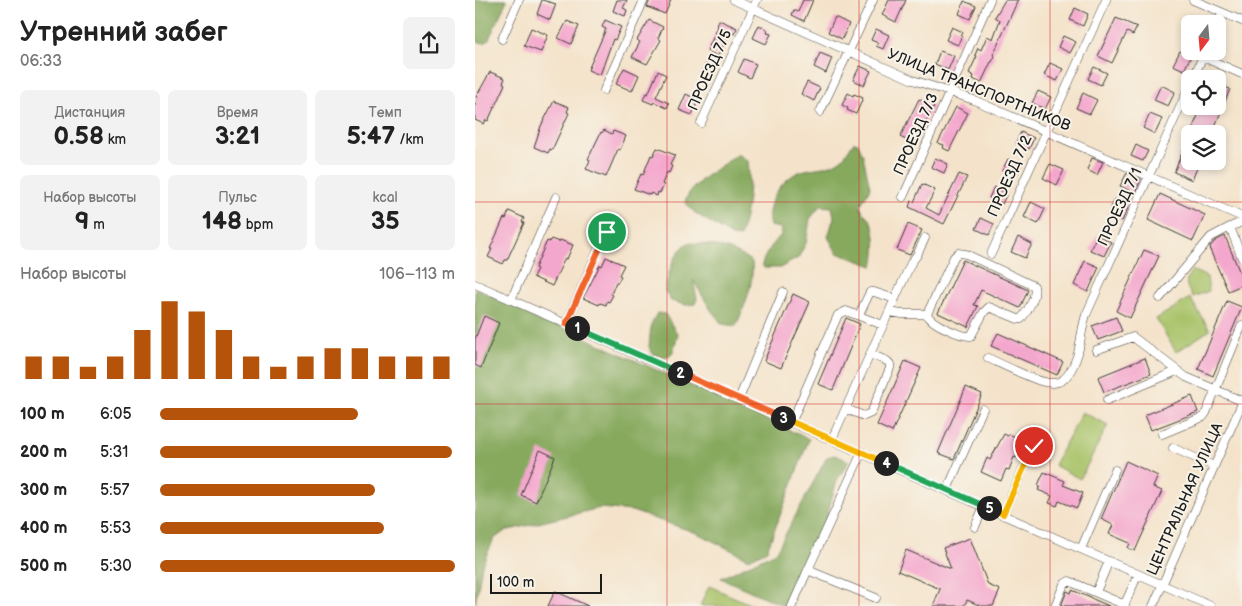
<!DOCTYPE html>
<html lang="ru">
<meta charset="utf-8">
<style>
:root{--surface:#fff;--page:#f2f2f2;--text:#222;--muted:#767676;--accent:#b45309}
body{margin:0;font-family:"Balsamiq Sans",sans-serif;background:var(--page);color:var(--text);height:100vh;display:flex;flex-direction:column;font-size:19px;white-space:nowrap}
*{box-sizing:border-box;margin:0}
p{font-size:16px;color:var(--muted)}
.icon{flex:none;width:28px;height:28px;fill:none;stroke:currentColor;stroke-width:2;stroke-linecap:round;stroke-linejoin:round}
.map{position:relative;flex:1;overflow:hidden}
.drawer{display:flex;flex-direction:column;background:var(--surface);width:475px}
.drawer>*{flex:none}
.needle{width:32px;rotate:196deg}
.controls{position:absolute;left:706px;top:15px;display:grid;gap:10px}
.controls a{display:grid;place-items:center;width:45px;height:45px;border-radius:8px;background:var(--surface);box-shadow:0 2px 8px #0003;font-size:25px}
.scale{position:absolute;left:15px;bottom:12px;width:112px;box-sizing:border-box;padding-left:5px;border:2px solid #1c1c1c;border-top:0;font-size:14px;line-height:18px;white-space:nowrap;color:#1c1c1c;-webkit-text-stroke:4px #f7f3e8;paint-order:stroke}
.pin{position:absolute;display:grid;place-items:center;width:42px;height:42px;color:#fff;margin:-21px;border:2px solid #fff;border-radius:50%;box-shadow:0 1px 5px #0007}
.km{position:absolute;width:25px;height:25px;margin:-12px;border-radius:50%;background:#222;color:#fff;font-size:14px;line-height:25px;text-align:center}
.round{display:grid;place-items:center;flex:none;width:52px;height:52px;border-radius:8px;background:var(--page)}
.summary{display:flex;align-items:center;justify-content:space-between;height:85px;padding:0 20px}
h1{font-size:28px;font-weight:600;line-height:38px}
.figures{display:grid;grid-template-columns:repeat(3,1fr);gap:8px;height:85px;padding:5px 20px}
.figures div{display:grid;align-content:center;border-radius:8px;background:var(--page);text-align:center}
.figures b{font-size:25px;font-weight:600}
.figures small{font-size:14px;font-weight:400}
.figures p{font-size:14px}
.chart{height:140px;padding:10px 20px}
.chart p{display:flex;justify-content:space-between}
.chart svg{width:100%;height:90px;margin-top:5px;stroke:var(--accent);stroke-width:6}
ul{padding:0 20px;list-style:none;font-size:16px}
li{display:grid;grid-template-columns:80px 60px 1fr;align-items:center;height:38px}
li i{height:12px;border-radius:6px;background:var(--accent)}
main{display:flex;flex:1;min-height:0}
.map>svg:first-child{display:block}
</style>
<main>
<section class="drawer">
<div class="summary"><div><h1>Утренний забег</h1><p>06:33</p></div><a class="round"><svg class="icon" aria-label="share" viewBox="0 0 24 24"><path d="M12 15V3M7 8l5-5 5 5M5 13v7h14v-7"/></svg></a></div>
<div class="figures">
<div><p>Дистанция</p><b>0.58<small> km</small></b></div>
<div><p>Время</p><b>3:21</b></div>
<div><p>Темп</p><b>5:47<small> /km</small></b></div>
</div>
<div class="figures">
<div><p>Набор высоты</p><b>9<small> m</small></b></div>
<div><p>Пульс</p><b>148<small> bpm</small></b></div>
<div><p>kcal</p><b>35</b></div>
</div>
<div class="chart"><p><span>Набор высоты</span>106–113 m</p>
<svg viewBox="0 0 160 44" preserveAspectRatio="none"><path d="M5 44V33M15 44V33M25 44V38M35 44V33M45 44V20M55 44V6M65 44V11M75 44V20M85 44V33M95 44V38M105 44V33M115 44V29M125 44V29M135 44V33M145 44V33M155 44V33"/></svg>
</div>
<ul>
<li><b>100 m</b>6:05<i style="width:67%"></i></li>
<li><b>200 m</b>5:31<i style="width:99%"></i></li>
<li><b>300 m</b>5:57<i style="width:73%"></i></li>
<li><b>400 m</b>5:53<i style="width:76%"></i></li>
<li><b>500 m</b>5:30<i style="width:100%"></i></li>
</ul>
</section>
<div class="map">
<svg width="767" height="606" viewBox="0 0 767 606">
<rect width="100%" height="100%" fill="#f7f3e8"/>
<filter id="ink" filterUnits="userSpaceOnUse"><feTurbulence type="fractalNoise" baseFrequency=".02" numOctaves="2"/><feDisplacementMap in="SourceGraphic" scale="10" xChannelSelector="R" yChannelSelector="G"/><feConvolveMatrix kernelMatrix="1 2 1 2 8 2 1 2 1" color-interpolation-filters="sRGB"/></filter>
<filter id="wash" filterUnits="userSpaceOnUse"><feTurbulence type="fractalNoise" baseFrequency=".0096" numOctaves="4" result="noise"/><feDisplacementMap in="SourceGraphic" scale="20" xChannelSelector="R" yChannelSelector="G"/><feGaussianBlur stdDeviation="1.12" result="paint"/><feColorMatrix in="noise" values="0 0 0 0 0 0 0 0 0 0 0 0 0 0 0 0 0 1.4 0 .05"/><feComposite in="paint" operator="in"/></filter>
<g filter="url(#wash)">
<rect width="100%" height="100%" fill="#f4e3ca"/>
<!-- green -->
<path fill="#a9c369" stroke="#627042" d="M717 270 732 277 734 291 718 297C710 285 709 282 717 270Z
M715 298 735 330 701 352 681 319Z
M607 412 633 425 605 479 579 465Z
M234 586 279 606H225Z"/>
<!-- forest -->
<path fill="#86a95d" stroke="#51623c" d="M0 0H32L13 41 9 43 0 41Z
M379 142 383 143 388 155 395 188 385 206C388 215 393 215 396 222 402 233 401 255 398 266L362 253 353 237 359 217 357 207 345 206 335 219 331 243 323 258 305 268H289L287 264C291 252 298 244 306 235V228L295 226C289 206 305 180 324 172 336 167 351 169 362 162 371 157 373 149 379 142Z
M263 154 273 161C276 186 272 213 265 237L257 236 220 213 210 202C215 183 247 166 263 154Z
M213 243C237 244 257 247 277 262 279 285 270 305 261 326L247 324 236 310 218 280 222 299 220 304 211 305 196 301 190 291C194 273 197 254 213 243Z
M0 288 334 439 292 550 274 559 222 533 157 511 125 508 30 531 19 539 7 565 0 606Z
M182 313 190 314 203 335 197 354 191 358 178 354 174 347 176 325Z
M360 455 374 461 362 480 351 519 312 606H309L246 578 301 552 352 457Z"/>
<g id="blocks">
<!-- building -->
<path fill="#f4a7cd" d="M67 0 81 4 75 20 62 14Z
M142 0H152L148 8 152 10 150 16 138 11Z
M175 0H196L190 14 172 7Z
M328 0H338L329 21 317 15 319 10 323 12Z
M414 0H431L421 22 407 15Z
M530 0H543L518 55 520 56 517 62H516L506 83 498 79 499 76 494 73 502 56 500 55 503 48 506 50 512 36 518 39 525 20 520 17Z
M489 1 501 6 495 19 484 14Z
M600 8 613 14 608 26 595 20Z
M360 17 374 24 367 39 353 32Z
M641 18 662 27 658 35 652 32 637 63 623 56Z
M130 20 146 27 140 40 138 39 125 75 113 70 131 29 127 27Z
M174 20 188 27 183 38 186 40 172 64 157 57 165 42 162 40Z
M244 20 262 28 259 34 255 32 243 56 232 51 243 27 242 26Z
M92 21 104 26 96 44 83 38Z
M284 25 293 30 292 33 296 34 291 44 278 38Z
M477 27 488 32 483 45 471 40Z
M56 28 73 35 66 52 49 46Z
M401 29 414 35 408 49 401 46 403 43 396 40Z
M588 36 601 42 595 53 583 47Z
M465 51 479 56 473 70 460 64Z
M705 51 716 56 709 70 698 65Z
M345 53 357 58 351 73 339 67Z
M269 59 281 64 275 78 263 72Z
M575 63 588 69 582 81 569 75Z
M231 64 240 68 233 82 224 77Z
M385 66 396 71 389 85 378 80Z
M619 67 632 73 626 85 613 79Z
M149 68 164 75 157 91 141 84Z
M183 71 191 75 181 97 194 103 192 108 179 102 178 104 168 100 171 93 173 94Z
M15 72 30 78 28 83 30 84 13 121 11 120 9 124 0 120V105L3 98 1 97Z
M332 82 345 88 339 101 326 94Z
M742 84 755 89 737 134H715L727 106H742Z
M686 85 700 92 693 106 679 100Z
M563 91 576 97 570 109 557 103Z
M373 93 378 96 379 94 388 98 381 114 372 110 373 108 367 105Z
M608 93 622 100 615 114 601 108Z
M211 94 223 100 217 115 204 110Z
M444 99 459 106 439 144 425 137Z
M79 101 94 107 92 112 94 113 77 150 75 149 73 153 59 147 66 126Z
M481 107 493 113 474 151 468 148 469 145 463 143Z
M675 114 687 119 680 134 668 128Z
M129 130 137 134 138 131 151 136 145 150 143 149 131 177 111 169 115 160 113 159 126 132 127 133Z
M546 132 559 138 554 149 541 143Z
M715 134V161H725L717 180 699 172Z
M661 145 673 151 668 161 656 156Z
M182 148 200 155 195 165 197 166 194 173 192 172 187 184 189 185 185 193 183 192 182 196 176 193 175 195 159 189 166 174 168 175 176 155 178 156Z
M460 158 473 164 469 173 456 167Z
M617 158 628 162 622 175 612 170Z
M533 159 546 165 540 176 527 171Z
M575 164 589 170 582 185 568 178Z
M652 173 666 179 660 193 645 186Z
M484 174 492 177 469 224 434 207 436 201 439 202 447 184 460 190 451 208 464 215Z
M519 187 532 193 527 204 514 198Z
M685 194 730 215 718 241 673 220Z
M640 199 654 206 647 221 633 214Z
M556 202 570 209 563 224 549 217Z
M34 211 49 218 47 222 49 223 32 260H30L28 264 13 257 17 249H15L29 218 31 219Z
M506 218 519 224 514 235 501 229Z
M433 224 447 230 435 255 422 250Z
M622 235 636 242 629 256 615 250Z
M750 236 767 278V285L753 291 735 250H736L735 247 740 241Z
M543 237 557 244 550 258 536 252Z
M76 239 84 242 85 240 98 245 92 259 90 258 77 286 58 277 62 269 60 268 72 241 74 242Z
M669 250 684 256 655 318 641 311Z
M131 257 149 265 144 275 146 276 143 282H141L136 294 138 295 134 302 132 301 131 305 125 303 124 305 108 298 125 265 127 266Z
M488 260 553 290 545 308 506 290 499 305 503 306 493 327 463 313Z
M610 261 624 267 613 292 599 285Z
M318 294 335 302 306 368 289 361Z
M752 301 767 307 738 376 723 369Z
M9 316 24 323 6 368 0 365V339Z
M641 317 647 331 623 340 617 326Z
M371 318 385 324 358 390 343 384Z
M523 333 588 362 582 375 516 346Z
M670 358 676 374 629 392 623 377Z
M430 361 446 368 417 432 402 425Z
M491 387 507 394 479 459 463 453Z
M717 396 723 412 676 430 670 415Z
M529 434 533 436 534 434 543 438 542 441 548 443 541 458 539 457 534 470 531 469 526 481 506 472 512 458 515 460Z
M65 450 80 457 61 502 46 495Z
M651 461 683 476 678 487 687 491 660 551 653 548 655 543 634 534 638 525 626 519Z
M569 472 590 481 588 485 608 493 602 508 584 501 582 506 574 503 577 496 563 490 565 486 563 485Z
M495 538 513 585 525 590 518 606H506L492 600 489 606H458L465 589 423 571 431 550 476 569 468 548Z
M597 590 634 606H586L592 591 596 593Z
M80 591 113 606H73Z"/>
</g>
</g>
<g filter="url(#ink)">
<use href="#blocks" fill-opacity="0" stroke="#3c3a36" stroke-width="1"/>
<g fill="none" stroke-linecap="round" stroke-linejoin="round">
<!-- minor casing -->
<g stroke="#3c3a36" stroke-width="9">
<path id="minor" d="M259 0 438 80 499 100 767 217
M718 0 767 21
M742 24 748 13
M27 39 44 0
M728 57 767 74
M718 79 730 51
M129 90 169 0
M345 112 398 0
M226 123 282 0
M428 197 515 0
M767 222 755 227 767 258
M516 254 631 0
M0 284 736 606
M685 298 736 237 755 227
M36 300 81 197
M414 312 427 314H452L479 257 483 253 491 254 559 286C562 296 553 311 546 319H543L514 307 509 312 496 336C486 337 455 323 452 314
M384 315 395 292H399L420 299
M91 324 131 232
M621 350 658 337 711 377 767 401
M513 358C524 363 536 369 548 374 578 388 592 389 603 353 606 340 607 327 611 315L715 85
M264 399 308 292
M632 400 702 371
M371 409 389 416 396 413 415 368V364L412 361 395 354
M317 421 363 315 371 311 408 325
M687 434 728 417 731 413 767 325
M357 439 436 263 442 255 450 238
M698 448 739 466
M472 490 508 409
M528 514 559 445
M500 527 509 506
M606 549 640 470
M332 572 387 452
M621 592 634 561
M317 606 332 572 335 571 401 598
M580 606 589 584 594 581 650 605
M649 606 663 574
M678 606 767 403"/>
</g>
<!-- minor -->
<use href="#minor" stroke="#fff" stroke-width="8"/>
</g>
</g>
<g fill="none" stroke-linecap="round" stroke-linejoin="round" filter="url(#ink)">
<!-- split-1 casing -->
<g stroke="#fff" stroke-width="10">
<path id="split-1" d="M102 328 91 324 132 232"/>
</g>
<!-- split-2 casing -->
<g stroke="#fff" stroke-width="10">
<path id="split-2" d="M102 328 205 373"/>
</g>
<!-- split-3 casing -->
<g stroke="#fff" stroke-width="10">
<path id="split-3" d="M205 373 308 418"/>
</g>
<!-- split-4 casing -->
<g stroke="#fff" stroke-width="10">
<path id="split-4" d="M308 418 411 463"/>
</g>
<!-- split-5 casing -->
<g stroke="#fff" stroke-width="10">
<path id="split-5" d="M411 463 514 508"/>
</g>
<!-- split-6 casing -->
<g stroke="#fff" stroke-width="10">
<path id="split-6" d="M514 508 528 514 559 446"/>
</g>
<!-- split-1 -->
<use href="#split-1" stroke="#f0652b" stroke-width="6"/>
<!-- split-2 -->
<use href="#split-2" stroke="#22a559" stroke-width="6"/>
<!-- split-3 -->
<use href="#split-3" stroke="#f0652b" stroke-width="6"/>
<!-- split-4 -->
<use href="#split-4" stroke="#f5b400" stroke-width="6"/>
<!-- split-5 -->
<use href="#split-5" stroke="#22a559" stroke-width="6"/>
<!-- split-6 -->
<use href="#split-6" stroke="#f5b400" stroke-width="6"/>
</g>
<!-- grid -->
<path fill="none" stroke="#d62828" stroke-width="1" stroke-opacity="0.55" d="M192 0V606M384 0V606M575 0V606M0 202H767M0 404H767"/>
<g text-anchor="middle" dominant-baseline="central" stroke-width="4" stroke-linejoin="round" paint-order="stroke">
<!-- street labels -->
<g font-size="15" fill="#1c1c1c" stroke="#f7f3e8">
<text transform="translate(235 70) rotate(-66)">ПРОЕЗД 7/5</text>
<text transform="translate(504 90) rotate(22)">УЛИЦА ТРАНСПОРТНИКОВ</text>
<text transform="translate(441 134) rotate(-66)">ПРОЕЗД 7/3</text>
<text transform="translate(535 176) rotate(-66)">ПРОЕЗД 7/2</text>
<text transform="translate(645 207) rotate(-65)">ПРОЕЗД 7/1</text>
<text transform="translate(710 499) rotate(-66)">ЦЕНТРАЛЬНАЯ УЛИЦА</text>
</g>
</g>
</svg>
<div class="controls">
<a><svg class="needle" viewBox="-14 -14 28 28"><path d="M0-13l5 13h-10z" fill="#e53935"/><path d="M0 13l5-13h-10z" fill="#767676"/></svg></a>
<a><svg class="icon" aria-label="locate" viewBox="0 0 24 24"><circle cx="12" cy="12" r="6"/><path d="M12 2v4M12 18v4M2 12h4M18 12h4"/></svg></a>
<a><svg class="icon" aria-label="layers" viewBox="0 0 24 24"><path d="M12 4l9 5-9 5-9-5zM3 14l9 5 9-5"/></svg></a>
</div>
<div class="scale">100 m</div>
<div class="pin" style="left:132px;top:232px;background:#1e9e55"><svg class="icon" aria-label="arrive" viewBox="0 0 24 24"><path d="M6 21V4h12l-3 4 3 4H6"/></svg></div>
<div class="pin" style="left:559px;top:446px;background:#d93025"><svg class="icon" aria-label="check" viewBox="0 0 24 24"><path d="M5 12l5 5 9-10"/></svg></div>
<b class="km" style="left:102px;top:328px">1</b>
<b class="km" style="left:205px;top:373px">2</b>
<b class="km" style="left:308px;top:418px">3</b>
<b class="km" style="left:411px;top:463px">4</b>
<b class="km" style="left:514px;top:508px">5</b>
</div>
</main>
